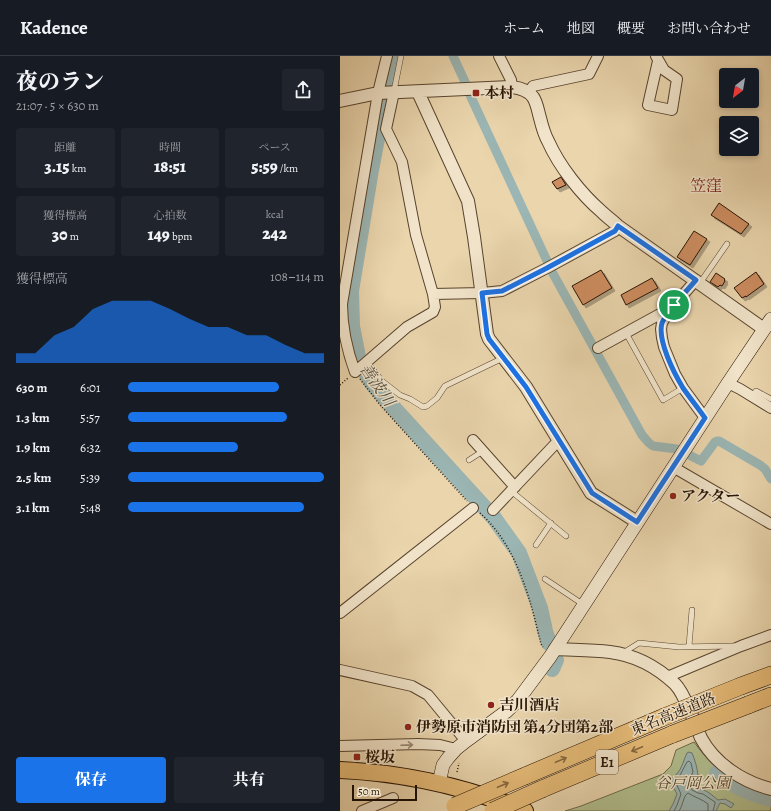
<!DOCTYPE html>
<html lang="ja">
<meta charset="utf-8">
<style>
:root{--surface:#171b24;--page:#20242c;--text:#f1f3f6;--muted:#9ea1a6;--line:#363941;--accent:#1a73e8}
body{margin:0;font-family:Alegreya,"Noto Serif JP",serif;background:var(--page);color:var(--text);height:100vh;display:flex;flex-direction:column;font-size:15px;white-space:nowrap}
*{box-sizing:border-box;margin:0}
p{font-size:13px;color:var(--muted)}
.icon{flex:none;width:22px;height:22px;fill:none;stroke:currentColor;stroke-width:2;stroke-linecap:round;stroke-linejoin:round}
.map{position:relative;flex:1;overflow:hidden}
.panel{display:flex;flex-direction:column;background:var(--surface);width:340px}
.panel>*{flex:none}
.needle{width:26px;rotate:211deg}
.tools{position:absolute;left:379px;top:12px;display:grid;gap:8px}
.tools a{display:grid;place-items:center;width:40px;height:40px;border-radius:4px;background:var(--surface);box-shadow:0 2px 6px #0003;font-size:20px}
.scale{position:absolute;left:12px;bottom:10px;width:65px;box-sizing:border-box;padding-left:4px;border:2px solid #281404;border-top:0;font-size:11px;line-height:14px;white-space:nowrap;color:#281404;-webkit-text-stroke:3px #f1e4ca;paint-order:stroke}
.pin{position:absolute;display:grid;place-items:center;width:34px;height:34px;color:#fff;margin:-17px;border:2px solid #fff;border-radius:50%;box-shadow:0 1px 4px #0007}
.round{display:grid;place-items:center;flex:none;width:42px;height:42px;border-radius:4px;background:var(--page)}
.summary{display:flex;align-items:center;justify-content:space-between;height:68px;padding:0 16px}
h1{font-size:22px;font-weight:800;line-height:30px}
.figures{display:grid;grid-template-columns:repeat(3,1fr);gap:6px;height:68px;padding:4px 16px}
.figures div{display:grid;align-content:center;border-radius:4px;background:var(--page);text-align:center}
.figures b{font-size:17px;font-weight:800}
.figures small{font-size:11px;font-weight:400}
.figures p{font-size:11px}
.chart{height:112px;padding:8px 16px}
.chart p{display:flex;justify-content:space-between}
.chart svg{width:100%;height:72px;margin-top:4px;fill:var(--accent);opacity:.7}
.primary-button{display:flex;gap:8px;margin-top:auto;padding:8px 16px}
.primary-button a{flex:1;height:46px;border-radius:4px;background:var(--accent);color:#fff;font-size:16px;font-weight:800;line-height:46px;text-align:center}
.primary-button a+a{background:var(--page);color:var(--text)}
ul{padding:0 16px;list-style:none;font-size:13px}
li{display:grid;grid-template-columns:64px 48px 1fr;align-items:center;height:30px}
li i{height:10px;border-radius:5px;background:var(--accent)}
header{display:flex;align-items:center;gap:24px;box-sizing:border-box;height:56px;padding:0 20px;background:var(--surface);border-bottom:1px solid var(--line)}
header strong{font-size:19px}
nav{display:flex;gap:22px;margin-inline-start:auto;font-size:14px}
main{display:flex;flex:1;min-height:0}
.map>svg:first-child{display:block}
</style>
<header>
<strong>Kadence</strong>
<nav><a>ホーム</a><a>地図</a><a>概要</a><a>お問い合わせ</a></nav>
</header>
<main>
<section class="panel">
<div class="summary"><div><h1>夜のラン</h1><p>21:07 · 5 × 630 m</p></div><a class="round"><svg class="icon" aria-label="share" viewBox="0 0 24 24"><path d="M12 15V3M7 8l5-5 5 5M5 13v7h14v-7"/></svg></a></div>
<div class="figures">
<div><p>距離</p><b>3.15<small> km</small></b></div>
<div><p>時間</p><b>18:51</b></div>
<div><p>ペース</p><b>5:59<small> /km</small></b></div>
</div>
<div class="figures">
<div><p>獲得標高</p><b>30<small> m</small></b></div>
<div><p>心拍数</p><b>149<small> bpm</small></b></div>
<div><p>kcal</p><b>242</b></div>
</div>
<div class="chart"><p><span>獲得標高</span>108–114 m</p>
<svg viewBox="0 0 160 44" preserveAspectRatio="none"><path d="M0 44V38L10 38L20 27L30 22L40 11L50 6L60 6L70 6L80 11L90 17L100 22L110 22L120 27L130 27L140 33L150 38L160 38V44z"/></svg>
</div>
<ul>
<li><b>630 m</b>6:01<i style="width:77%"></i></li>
<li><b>1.3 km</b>5:57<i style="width:81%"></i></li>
<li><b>1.9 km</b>6:32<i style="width:56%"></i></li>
<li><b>2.5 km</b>5:39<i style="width:100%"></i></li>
<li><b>3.1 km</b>5:48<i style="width:90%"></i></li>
</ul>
<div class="primary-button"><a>保存</a><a>共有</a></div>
</section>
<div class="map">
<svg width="431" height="755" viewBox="0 0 431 755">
<defs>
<filter id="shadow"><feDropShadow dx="3" dy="3" stdDeviation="0" flood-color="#0004"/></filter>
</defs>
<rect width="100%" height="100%" fill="#ead5ad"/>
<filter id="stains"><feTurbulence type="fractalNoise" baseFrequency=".005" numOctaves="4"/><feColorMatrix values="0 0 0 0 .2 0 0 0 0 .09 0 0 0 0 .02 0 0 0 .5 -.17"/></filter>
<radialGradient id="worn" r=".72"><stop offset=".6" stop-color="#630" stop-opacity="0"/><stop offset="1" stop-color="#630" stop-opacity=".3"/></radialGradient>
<!-- green -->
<path fill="#b1be8e" stroke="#6c6949" d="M354 686C376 716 395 730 431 740V755H225L241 750 323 718 331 710 336 694Z"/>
<!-- water -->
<path fill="#9bb6b4" stroke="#6d756e" d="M349 696 352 697C355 704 357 711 358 719L353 724C354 734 358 731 364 734 369 736 374 741 378 744L385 743 394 748 391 752 385 748 380 747 376 755H329L333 748 337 738 330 725C332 721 334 720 337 718 342 712 344 703 347 697Z"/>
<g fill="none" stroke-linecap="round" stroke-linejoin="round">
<!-- shore -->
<path stroke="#62655c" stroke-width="1" d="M334 755 337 749 341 738 335 725 340 719 347 706 349 705 351 707 353 716 349 724 350 729 352 734 358 737 363 738 375 746V748L373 755
M339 755C343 750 343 740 348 737 354 741 362 743 368 748V755"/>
<!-- canal -->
<path stroke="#9bb6b4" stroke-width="9" d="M113 0 126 28
M130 39 208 207
M211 214 302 379 309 387 313 390 337 393
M349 399 361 405 375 386 377 385H379L420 409 425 413 431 423"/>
<!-- river -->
<path stroke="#9bb6b4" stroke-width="16" d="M54 0 44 46 31 114 11 235 12 270 19 306 32 327 50 348 154 462 179 497 200 552 205 575 209 587
M212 613 216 604
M377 717C393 730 411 738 431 743"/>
</g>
<!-- building -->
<path fill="#cd8d60" stroke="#281404" filter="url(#shadow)" d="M221 121 226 129 217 133 212 126Z
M379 147 409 168 401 178 371 159Z
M354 175 367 183 350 209 337 201Z
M261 214 272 232 243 249 232 230Z
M416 216 424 228 406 241V240L402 242 394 232Z
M376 217 385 223 384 224 385 225 382 230 380 229 378 231 370 226Z
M312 222 318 232 286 249 281 239Z"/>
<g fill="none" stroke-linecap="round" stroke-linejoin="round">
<!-- service casing -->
<g stroke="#58442e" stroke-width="6">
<path id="service" d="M54 35 61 0
M360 227 387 188
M286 277 323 344 343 332
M27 306 42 325 60 339 70 343 83 351 87 350 97 342 105 330 163 302
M412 340 416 335 431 343
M129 404 143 395
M171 435 226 480
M196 489 211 467
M205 523 244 549
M349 590 352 554
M283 597 299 587 339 591 394 590"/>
</g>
<!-- minor casing -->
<g stroke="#58442e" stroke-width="12">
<path id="minor" d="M47 0 38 37 2 248C2 271 7 294 15 316L67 271 93 256 95 251 93 238 76 179 62 106 46 73 54 36
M159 0 171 24 172 31
M316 0 324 14 337 23 332 54 308 49 318 5
M189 36 193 30 249 18 258 0
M93 238 142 237 162 235 207 212 275 175 278 170
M331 252 322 267 321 273 322 282 324 291 335 318 343 332 365 362
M258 292 331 252 334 249 356 224
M388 327 400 333 431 352
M133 384 175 431
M333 411 431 468
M153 454 219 384
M0 557 133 452
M0 614 72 630 88 639 126 685
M327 621 401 590 431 579
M0 690 78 688 100 689 116 693
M22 755 53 742"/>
</g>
<!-- tertiary casing -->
<g stroke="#58442e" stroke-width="14">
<path id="tertiary" d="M78 36 128 145 134 181 147 278 149 283 186 331 251 437 297 466
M0 45 38 37 172 31C180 32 188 34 193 41 197 47 198 55 200 62 202 70 204 78 208 85 219 110 241 138 262 156 267 161 273 165 278 170L424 273
M215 593C233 594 252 594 270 596 294 599 317 611 335 628 343 636 347 649 352 660 355 667 358 675 361 682 375 708 403 726 431 733"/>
</g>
<!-- secondary casing -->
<g stroke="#281404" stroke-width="14">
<path id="secondary" d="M99 727 103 709 108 702 116 693 126 685 167 655 178 644 210 601 388 327 431 263"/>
</g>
<!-- trunk casing -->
<g stroke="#281404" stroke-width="18">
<path id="trunk" d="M0 714C64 717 127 731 185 755"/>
</g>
<!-- motorway casing -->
<g stroke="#281404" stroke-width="18">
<path id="motorway" d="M401 630 431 619
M408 649 431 640
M185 720 324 661
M202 733 333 678"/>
</g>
<!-- path -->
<path stroke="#281404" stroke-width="1.5" stroke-dasharray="1 2" stroke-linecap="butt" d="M20 323 40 349 127 445
M0 329 8 322
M140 457C177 490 190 542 201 588L203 591
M117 716 119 707"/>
<!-- service -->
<use href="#service" stroke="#f1e4ca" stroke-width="5"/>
<!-- minor -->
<use href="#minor" stroke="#f1e4ca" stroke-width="10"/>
<!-- tertiary -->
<use href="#tertiary" stroke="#f1e4ca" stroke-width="12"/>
<!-- secondary -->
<use href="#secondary" stroke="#f1e4ca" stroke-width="13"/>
<!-- trunk -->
<use href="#trunk" stroke="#e5ba76" stroke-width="16"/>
<!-- motorway -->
<use href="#motorway" stroke="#e5ba76" stroke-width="17"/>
<!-- motorway-bridge casing -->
<g stroke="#281404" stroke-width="18" stroke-linecap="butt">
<path id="motorway-bridge" d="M324 661 401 630
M333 678 408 649
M115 750 185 720
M153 755 202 733"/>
</g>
<!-- motorway-bridge -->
<use href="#motorway-bridge" stroke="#e5ba76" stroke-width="17"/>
</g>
<!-- one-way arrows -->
<defs><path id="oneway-shaft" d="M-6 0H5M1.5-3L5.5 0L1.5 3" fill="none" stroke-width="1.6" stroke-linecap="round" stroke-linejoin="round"/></defs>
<use stroke="#978671" href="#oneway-shaft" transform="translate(67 689) rotate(-2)"/>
<g stroke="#86673d">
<use href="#oneway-shaft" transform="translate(297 693) rotate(157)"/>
<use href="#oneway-shaft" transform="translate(221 704) rotate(-23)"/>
<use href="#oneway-shaft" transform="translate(163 729) rotate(-23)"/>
</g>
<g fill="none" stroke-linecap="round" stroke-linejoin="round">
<!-- route casing -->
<g stroke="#fff" stroke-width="8">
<path id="route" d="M278 170 356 224 334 249C331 252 329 255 327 259 325 261 323 264 322 267 317 284 334 317 343 332 350 342 358 352 365 362L297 466 252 437 186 331 149 283 147 278 142 237 162 235 207 212 275 175Z"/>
</g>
<!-- route -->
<use href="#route" stroke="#1a73e8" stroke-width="5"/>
</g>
<!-- markers -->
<g fill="#8f2418" stroke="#f1e4ca" stroke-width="1.5">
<rect x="132" y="33" width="8" height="8" rx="2"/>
<circle cx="333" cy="440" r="4"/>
<circle cx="151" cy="649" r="4"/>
<circle cx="68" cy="671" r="4"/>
<rect x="13" y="697" width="8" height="8" rx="2"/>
</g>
<g text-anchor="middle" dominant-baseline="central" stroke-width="3" stroke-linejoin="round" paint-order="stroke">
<!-- shield labels -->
<rect fill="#f1e4ca" stroke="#64523f" stroke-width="1" x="256" y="694" width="22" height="24" rx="3"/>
<g font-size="14" font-weight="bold" fill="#281404">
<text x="267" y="706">E1</text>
</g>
<!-- poi labels -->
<g font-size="15" font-weight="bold" fill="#281404" stroke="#f1e4ca" text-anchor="start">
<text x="144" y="37">本村</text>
<text x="341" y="440">アクター</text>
<text x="159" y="649">吉川酒店</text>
<text x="76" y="671">伊勢原市消防団 第4分団第2部</text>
<text x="25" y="701">桜坂</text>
</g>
<!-- street labels -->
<g font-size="15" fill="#281404" stroke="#f1e4ca">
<text transform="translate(333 658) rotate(-22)">東名高速道路</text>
</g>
<!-- park labels -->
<g font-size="15" font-style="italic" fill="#51472d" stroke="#f1e4ca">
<text x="353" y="727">谷戸岡公園</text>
</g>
<!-- neighbourhood labels -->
<g font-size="16" fill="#7a1f14" stroke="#f1e4ca">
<text x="366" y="130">笠窪</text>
</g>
<!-- water labels -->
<g font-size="16" font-style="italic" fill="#504d42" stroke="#f1e4ca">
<text transform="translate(37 329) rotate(55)">善波川</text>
</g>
</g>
<rect width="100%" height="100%" filter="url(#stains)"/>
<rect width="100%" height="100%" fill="url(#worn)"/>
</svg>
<div class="tools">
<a><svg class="needle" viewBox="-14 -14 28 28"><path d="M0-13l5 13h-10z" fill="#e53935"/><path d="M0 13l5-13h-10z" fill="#9ea1a6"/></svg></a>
<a><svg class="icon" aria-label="layers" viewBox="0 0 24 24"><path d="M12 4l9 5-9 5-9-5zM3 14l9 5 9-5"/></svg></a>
</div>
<div class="scale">50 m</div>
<div class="pin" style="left:334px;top:249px;background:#1e9e55"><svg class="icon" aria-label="arrive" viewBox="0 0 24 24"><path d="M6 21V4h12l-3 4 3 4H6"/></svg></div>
</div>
</main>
